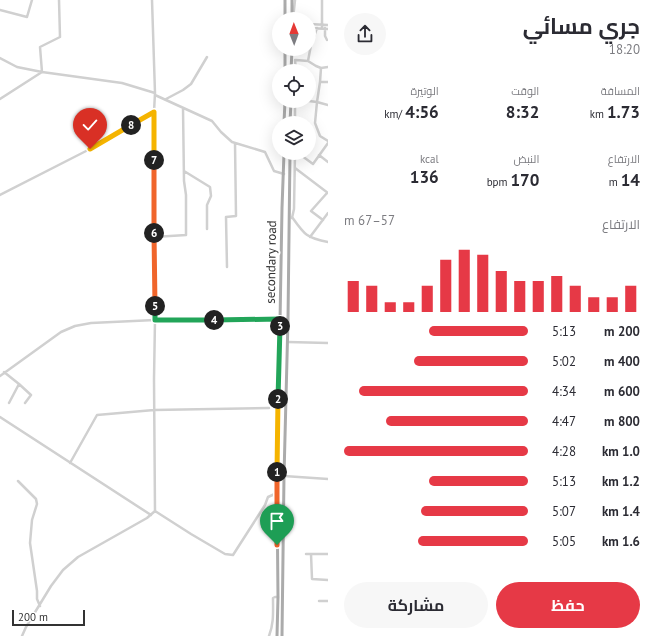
<!DOCTYPE html>
<html lang="ar">
<meta charset="utf-8">
<style>
:root{--surface:#fff;--page:#f7f7f7;--text:#2b2b33;--muted:#7c7c81;--accent:#e63946}
body{margin:0;font-family:"PT Sans",Cairo,sans-serif;background:var(--page);color:var(--text);direction:rtl;height:100vh;display:flex;flex-direction:column;font-size:15px;white-space:nowrap}
*{box-sizing:border-box;margin:0}
p{font-size:13px;color:var(--muted)}
.icon{flex:none;width:22px;height:22px;fill:none;stroke:currentColor;stroke-width:2;stroke-linecap:round;stroke-linejoin:round}
.map{position:relative;flex:1;overflow:hidden;direction:ltr}
.side{display:flex;flex-direction:column;background:var(--surface);width:328px}
.side>*{flex:none}
.needle{width:26px;rotate:359deg}
.tools{position:absolute;left:272px;top:12px;display:grid;gap:8px}
.tools a{display:grid;place-items:center;width:44px;height:44px;border-radius:50%;background:var(--surface);box-shadow:0 4px 16px #0002;font-size:20px}
.scale{position:absolute;left:12px;bottom:10px;width:73px;box-sizing:border-box;padding-left:4px;border:2px solid #333;border-top:0;font-size:11px;line-height:14px;white-space:nowrap;color:#333;-webkit-text-stroke:3px #fff;paint-order:stroke}
.pin{position:absolute;display:grid;place-items:center;width:34px;height:34px;color:#fff;margin:-41px -17px;border-radius:50% 50% 50% 0;rotate:-45deg;box-shadow:0 0 4px #0007}
.pin .icon{rotate:45deg}
.km{position:absolute;width:20px;height:20px;margin:-10px;border-radius:50%;background:#222;color:#fff;font-size:11px;line-height:20px;text-align:center}
.round{display:grid;place-items:center;flex:none;width:42px;height:42px;border-radius:21px;background:var(--page)}
.summary{display:flex;align-items:center;justify-content:space-between;height:68px;padding:0 16px}
h1{font-size:22px;font-weight:700;line-height:30px}
.metrics{display:grid;grid-template-columns:repeat(3,1fr);gap:6px;height:68px;padding:4px 16px}
.metrics div{display:grid;align-content:center}
.metrics b{font-size:17px;font-weight:700}
.metrics small{font-size:11px;font-weight:400}
.metrics p{font-size:11px}
.chart{height:112px;padding:8px 16px}
.chart p{display:flex;justify-content:space-between}
.chart svg{width:100%;height:72px;margin-top:4px;stroke:var(--accent);stroke-width:6}
.primary-button{display:flex;gap:8px;margin-top:auto;padding:8px 16px}
.primary-button a{flex:1;height:46px;border-radius:24px;background:var(--accent);color:#fff;font-size:16px;font-weight:700;line-height:46px;text-align:center}
.primary-button a+a{background:var(--page);color:var(--text)}
ul{padding:0 16px;list-style:none;font-size:13px}
li{display:grid;grid-template-columns:64px 48px 1fr;align-items:center;height:30px}
li i{height:10px;border-radius:5px;background:var(--accent)}
main{display:flex;flex:1;min-height:0}
.map>svg:first-child{display:block}
</style>
<main>
<section class="side">
<div class="summary"><div><h1>جري مسائي</h1><p>18:20</p></div><a class="round"><svg class="icon" aria-label="share" viewBox="0 0 24 24"><path d="M12 15V3M7 8l5-5 5 5M5 13v7h14v-7"/></svg></a></div>
<div class="metrics">
<div><p>المسافة</p><b>1.73<small> km</small></b></div>
<div><p>الوقت</p><b>8:32</b></div>
<div><p>الوتيرة</p><b>4:56<small> /km</small></b></div>
</div>
<div class="metrics">
<div><p>الارتفاع</p><b>14<small> m</small></b></div>
<div><p>النبض</p><b>170<small> bpm</small></b></div>
<div><p>kcal</p><b>136</b></div>
</div>
<div class="chart"><p><span>الارتفاع</span>57–67 m</p>
<svg viewBox="0 0 160 44" preserveAspectRatio="none"><path d="M5 44V25M15 44V28M25 44V38M35 44V38M45 44V28M55 44V12M65 44V6M75 44V9M85 44V19M95 44V25M105 44V25M115 44V22M125 44V28M135 44V35M145 44V35M155 44V28"/></svg>
</div>
<ul>
<li><b>200 m</b>5:13<i style="width:54%"></i></li>
<li><b>400 m</b>5:02<i style="width:62%"></i></li>
<li><b>600 m</b>4:34<i style="width:92%"></i></li>
<li><b>800 m</b>4:47<i style="width:77%"></i></li>
<li><b>1.0 km</b>4:28<i style="width:100%"></i></li>
<li><b>1.2 km</b>5:13<i style="width:54%"></i></li>
<li><b>1.4 km</b>5:07<i style="width:58%"></i></li>
<li><b>1.6 km</b>5:05<i style="width:60%"></i></li>
</ul>
<div class="primary-button"><a>حفظ</a><a>مشاركة</a></div>
</section>
<div class="map">
<svg width="328" height="636" viewBox="0 0 328 636">
<rect width="100%" height="100%" fill="#fff"/>
<g fill="none" stroke-linecap="round" stroke-linejoin="round">
<!-- minor -->
<path stroke="#d0d0d0" stroke-width="2.5" d="M152 0 155 93 154 112 155 320 154 379 155 511
M0 10 27 17 32 0
M293 19 295 0
M309 24 328 25
M309 28 328 29
M322 28V0
M325 28V36L327 40
M0 58 17 67 42 72 40 47 60 37 59 0
M295 60 296 71
M296 60 308 61 316 66 321 68 328 67
M308 61 311 45 317 28
M320 82 321 68
M328 82H320L317 102 328 105
M155 95 212 121 221 132 232 142 265 152 274 171 284 174
M0 99 42 72 122 83 155 93
M166 99 183 90 191 84 207 57
M309 101 317 102 315 123 320 136 328 141
M295 123V101
M298 153 313 164 328 143
M319 155 328 162
M295 168 328 193
M184 171 210 187 211 196 207 205V229
M0 195 90 149 154 112
M292 217C304 234 306 238 328 242
M292 218 294 209 295 153
M323 220 311 211 327 193
M154 237 186 235V195L184 181 183 108
M310 237 328 213
M227 267 226 217 236 216 235 143
M288 342 328 343
M4 372 19 384 9 403
M0 376 61 332 75 326 91 323 155 320 288 319
M19 384 31 395 25 403
M0 417 151 515
M70 463 97 415 154 410 269 408
M284 476 328 479
M18 481 36 499 37 504 32 520 30 543 37 591V599L40 606
M306 554H311
M328 554H311L312 579 328 580
M319 601H328
M22 636 26 627 51 586 63 570 78 557 147 518 155 511 191 534 225 554 233 555 265 505 268 497 277 493
M269 636C274 623 273 612 273 598L275 597H278"/>
<!-- major -->
<path stroke="#ababab" stroke-width="3" d="M292 0V19
M285 19V0
M285 71V49
M291 71 292 49
M284 123 285 101
M290 123 291 101
M277 636 278 597 277 493 282 208 284 153
M282 636 284 476 288 319 290 153"/>
</g>
<g fill="none" stroke-linecap="round" stroke-linejoin="round">
<!-- split-1 casing -->
<g stroke="#fff" stroke-width="8">
<path id="split-1" d="M277 545V472"/>
</g>
<!-- split-2 casing -->
<g stroke="#fff" stroke-width="8">
<path id="split-2" d="M277 472 278 399"/>
</g>
<!-- split-3 casing -->
<g stroke="#fff" stroke-width="8">
<path id="split-3" d="M278 399 280 326"/>
</g>
<!-- split-4 casing -->
<g stroke="#fff" stroke-width="8">
<path id="split-4" d="M214 320 280 319V326"/>
</g>
<!-- split-5 casing -->
<g stroke="#fff" stroke-width="8">
<path id="split-5" d="M155 306V320H214"/>
</g>
<!-- split-6 casing -->
<g stroke="#fff" stroke-width="8">
<path id="split-6" d="M154 233 155 306"/>
</g>
<!-- split-7 casing -->
<g stroke="#fff" stroke-width="8">
<path id="split-7" d="M154 160V233"/>
</g>
<!-- split-8 casing -->
<g stroke="#fff" stroke-width="8">
<path id="split-8" d="M131 125 154 112V160"/>
</g>
<!-- split-9 casing -->
<g stroke="#fff" stroke-width="8">
<path id="split-9" d="M90 149 131 125"/>
</g>
<!-- split-1 -->
<use href="#split-1" stroke="#f0652b" stroke-width="5"/>
<!-- split-2 -->
<use href="#split-2" stroke="#f5b400" stroke-width="5"/>
<!-- split-3 -->
<use href="#split-3" stroke="#22a559" stroke-width="5"/>
<!-- split-4 -->
<use href="#split-4" stroke="#22a559" stroke-width="5"/>
<!-- split-5 -->
<use href="#split-5" stroke="#22a559" stroke-width="5"/>
<!-- split-6 -->
<use href="#split-6" stroke="#f0652b" stroke-width="5"/>
<!-- split-7 -->
<use href="#split-7" stroke="#f0652b" stroke-width="5"/>
<!-- split-8 -->
<use href="#split-8" stroke="#f5b400" stroke-width="5"/>
<!-- split-9 -->
<use href="#split-9" stroke="#f5b400" stroke-width="5"/>
</g>
<g text-anchor="middle" dominant-baseline="central" stroke-width="4" stroke-linejoin="round" paint-order="stroke">
<!-- street labels -->
<g font-size="13" fill="#333" stroke="#fff">
<text transform="translate(271 262) rotate(-89)">secondary road</text>
</g>
</g>
</svg>
<div class="tools">
<a><svg class="needle" viewBox="-14 -14 28 28"><path d="M0-13l5 13h-10z" fill="#e53935"/><path d="M0 13l5-13h-10z" fill="#7c7c81"/></svg></a>
<a><svg class="icon" aria-label="locate" viewBox="0 0 24 24"><circle cx="12" cy="12" r="6"/><path d="M12 2v4M12 18v4M2 12h4M18 12h4"/></svg></a>
<a><svg class="icon" aria-label="layers" viewBox="0 0 24 24"><path d="M12 4l9 5-9 5-9-5zM3 14l9 5 9-5"/></svg></a>
</div>
<div class="scale">200 m</div>
<div class="pin" style="left:277px;top:545px;background:#1e9e55"><svg class="icon" aria-label="arrive" viewBox="0 0 24 24"><path d="M6 21V4h12l-3 4 3 4H6"/></svg></div>
<div class="pin" style="left:90px;top:149px;background:#d93025"><svg class="icon" aria-label="check" viewBox="0 0 24 24"><path d="M5 12l5 5 9-10"/></svg></div>
<b class="km" style="left:277px;top:472px">1</b>
<b class="km" style="left:278px;top:399px">2</b>
<b class="km" style="left:280px;top:326px">3</b>
<b class="km" style="left:214px;top:320px">4</b>
<b class="km" style="left:155px;top:306px">5</b>
<b class="km" style="left:154px;top:233px">6</b>
<b class="km" style="left:154px;top:160px">7</b>
<b class="km" style="left:131px;top:125px">8</b>
</div>
</main>
